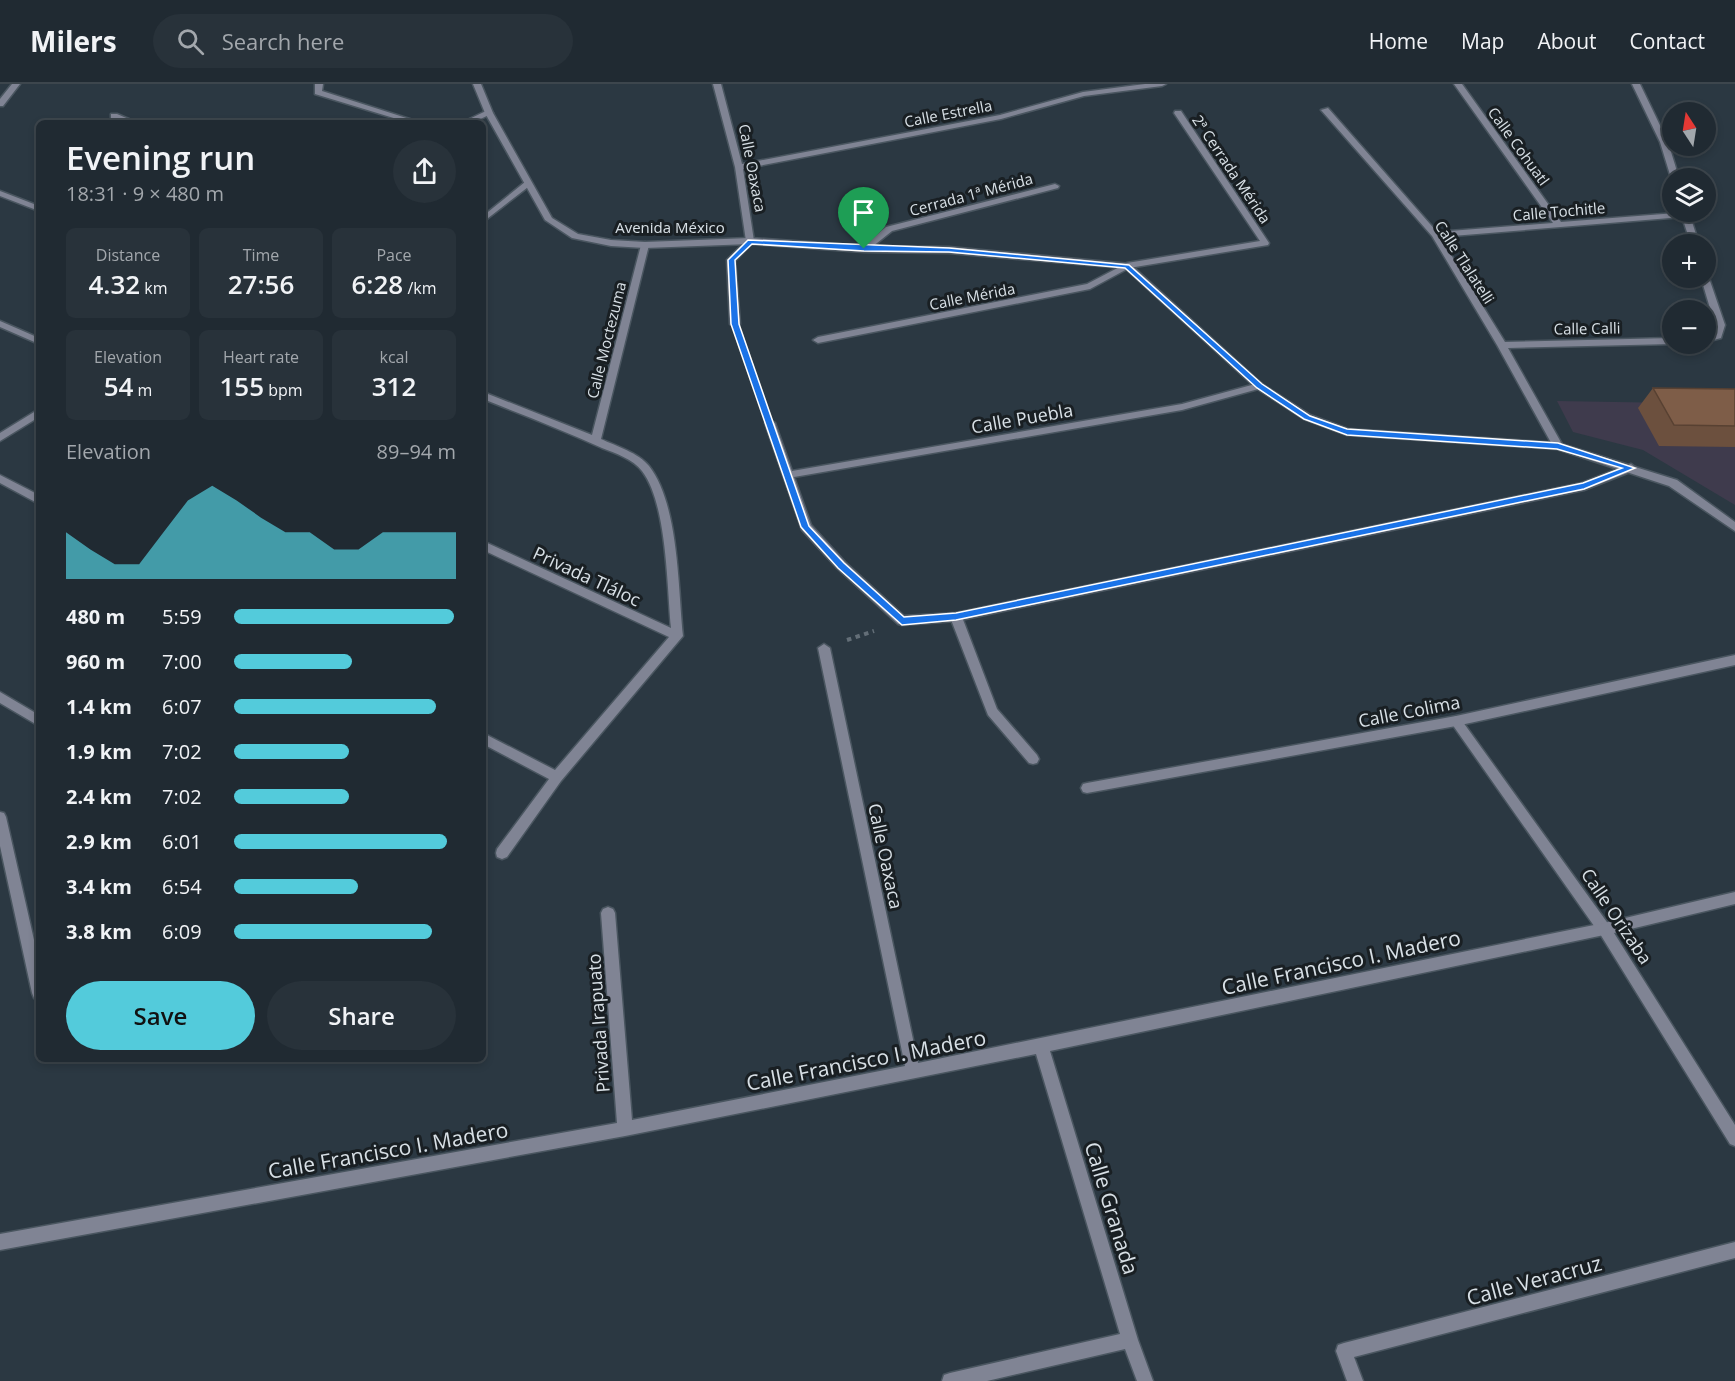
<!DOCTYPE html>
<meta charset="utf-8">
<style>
:root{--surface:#202a32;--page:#28323a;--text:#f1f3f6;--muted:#a2a7ac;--line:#3d464d;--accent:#53cbdb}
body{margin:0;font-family:"Open Sans",sans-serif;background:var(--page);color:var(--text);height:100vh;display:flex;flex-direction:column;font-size:22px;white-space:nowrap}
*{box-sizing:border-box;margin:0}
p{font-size:20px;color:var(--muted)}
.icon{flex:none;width:33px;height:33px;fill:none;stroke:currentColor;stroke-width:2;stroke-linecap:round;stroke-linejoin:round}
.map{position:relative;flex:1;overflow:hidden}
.panel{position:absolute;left:36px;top:36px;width:450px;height:942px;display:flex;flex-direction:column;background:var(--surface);border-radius:9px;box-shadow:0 3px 9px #0003,0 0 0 2px var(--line)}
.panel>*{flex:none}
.needle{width:39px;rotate:348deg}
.buttons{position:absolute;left:1662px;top:18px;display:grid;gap:12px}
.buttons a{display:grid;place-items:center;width:54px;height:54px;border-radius:50%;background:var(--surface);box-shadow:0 3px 9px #0003,0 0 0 2px var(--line);font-size:30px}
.pin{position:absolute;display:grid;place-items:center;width:51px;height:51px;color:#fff;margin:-62px -26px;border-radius:50% 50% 50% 0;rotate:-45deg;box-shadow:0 0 6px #0007}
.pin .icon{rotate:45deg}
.round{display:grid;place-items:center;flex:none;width:63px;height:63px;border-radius:32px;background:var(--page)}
.head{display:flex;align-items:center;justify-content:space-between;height:102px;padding:0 30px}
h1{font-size:33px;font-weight:600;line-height:45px}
.stats{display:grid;grid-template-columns:repeat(3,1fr);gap:9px;height:102px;padding:6px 30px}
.stats div{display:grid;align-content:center;border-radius:9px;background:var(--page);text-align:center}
.stats b{font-size:26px;font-weight:600}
.stats small{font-size:16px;font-weight:400}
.stats p{font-size:16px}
.chart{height:168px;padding:12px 30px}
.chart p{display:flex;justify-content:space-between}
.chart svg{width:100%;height:108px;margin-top:6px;fill:var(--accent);opacity:.7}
.cta{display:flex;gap:12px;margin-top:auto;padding:12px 30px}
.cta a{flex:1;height:69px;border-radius:36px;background:var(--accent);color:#111;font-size:24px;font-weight:600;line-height:69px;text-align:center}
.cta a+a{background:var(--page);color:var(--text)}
ul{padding:0 30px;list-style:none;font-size:20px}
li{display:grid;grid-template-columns:96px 72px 1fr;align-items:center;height:45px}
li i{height:15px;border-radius:8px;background:var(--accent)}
header{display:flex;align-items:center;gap:36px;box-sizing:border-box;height:84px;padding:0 30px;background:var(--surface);border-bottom:2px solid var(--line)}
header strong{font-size:28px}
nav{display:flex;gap:33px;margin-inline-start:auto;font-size:21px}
.search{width:420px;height:54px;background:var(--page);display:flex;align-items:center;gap:15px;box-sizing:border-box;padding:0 21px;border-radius:33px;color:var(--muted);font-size:22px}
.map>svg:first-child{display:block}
</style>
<header>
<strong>Milers</strong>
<div class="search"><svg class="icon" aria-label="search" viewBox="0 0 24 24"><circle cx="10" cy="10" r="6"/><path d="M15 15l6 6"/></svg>Search here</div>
<nav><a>Home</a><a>Map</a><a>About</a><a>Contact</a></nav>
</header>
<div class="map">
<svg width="1735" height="1297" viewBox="0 0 1735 1297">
<rect width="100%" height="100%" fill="#2b3842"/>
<!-- education -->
<path fill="#3f3b4d" d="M1557 317 1735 320V421L1643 366 1573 348Z"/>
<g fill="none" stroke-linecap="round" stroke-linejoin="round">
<!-- service casing -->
<g stroke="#4a5660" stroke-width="3">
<path id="service" d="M956 529 962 533 997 625 1037 671 1039 675 1037 679 1033 680 1029 679 988 631 950 533Z
M1456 632 1460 634 1609 841 1611 845 1609 849 1604 851 1599 849 1452 640 1450 637 1452 634Z"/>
</g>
<!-- minor casing -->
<g stroke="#4a5660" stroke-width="3">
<path id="minor" d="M12 0H20L3 22H0V15Z
M315 0H323L322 7 422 39H410L315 10Z
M713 0H721L742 80 1000 31 1083 8 1145 0H1166L1162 2 1084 12 1001 35 743 85 754 157 735 177 740 240 735 243 730 240 727 176 746 157 735 83Z
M1454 0H1462L1561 138 1689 128 1699 160H1691L1682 133 1440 153 1505 258 1672 254V260L1508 264 1563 362 1562 364H1554L1497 261 1432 152 1321 26 1328 24 1437 148 1553 139Z
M1632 0H1640L1668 58 1679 94 1672 96 1671 94 1660 58Z
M486 27 493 29 472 39H461Z
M1175 27H1181L1269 159 1268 161 1129 184 1090 205 818 259 813 256 818 253 1087 200 1127 179 1260 157 1174 29Z
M111 30H117L138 39H127L111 34Z
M525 98 532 100 483 138V132Z
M1055 100 1059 102 1058 104 892 147 867 167 860 165 886 143Z
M0 107 39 122V127L0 112Z
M645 158 649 161 601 355C616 362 639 369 649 382 679 420 678 505 683 552L561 697 507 773 502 775 497 773 496 769 497 765 549 695 483 660V649L555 686 669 553 483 466V457L671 544C667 503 667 419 642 387 633 375 615 369 602 364 563 346 523 331 483 315V308L592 351 641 161Z
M1706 192 1709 194 1725 241 1721 254 1706 258V252L1714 250 1715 241 1701 194H1706Z
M0 237 39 254V260L0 243Z
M1259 299 1262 300V304L1182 326 794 393 811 441 845 478 904 532 956 529 1582 399 1631 380 1636 384 1635 386 1584 406 956 537 902 541 898 540 837 484 802 446 765 339 770 336 775 339 792 387 1182 320Z
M39 325V333L0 357V349Z
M0 391 39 411V420L0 399Z
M824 560 830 564 918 979 1604 839 1609 841 1611 845 1609 849 1604 851 1050 967 1138 1256 1153 1297H1137L1125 1265 987 1297H942L944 1291 950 1289 1120 1250 1036 970 625 1052 0 1166V1150L617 1039 601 829 603 825 608 823 613 825 615 829 632 1036 905 982 818 564Z
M1735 571V581L1456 642 1087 709 1083 708 1081 704 1083 700 1087 699 1456 632Z
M0 608 39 631V642L0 619Z
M0 728 4 729 6 733 39 878V916L34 914 32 909 0 762Z
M1735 1158V1174L1354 1273 1363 1297H1347L1336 1267 1338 1261 1344 1259Z"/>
</g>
<!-- tertiary casing -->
<g stroke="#4a5660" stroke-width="3">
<path id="tertiary" d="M473 0H481L493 29 552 134 578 150 611 156 645 158 750 154 864 162 949 163 1130 180 1262 300 1310 331 1348 345 1558 359 1677 396 1735 438V447L1669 402 1557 365 1347 351 1304 335 1256 304 1125 184 949 169 864 168 750 160 645 164 611 162 572 154 545 136 485 29Z
M1735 808V820L1614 849 1735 1041V1062L1730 1060 1597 845 1599 841 1604 839Z"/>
</g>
<!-- path-far1 -->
<path stroke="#636e77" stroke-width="2" stroke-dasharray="3 3" stroke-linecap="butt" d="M742 260 763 318"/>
<!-- path -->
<path stroke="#636e77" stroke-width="4" stroke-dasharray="4.5 4.5" stroke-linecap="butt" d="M847 556 874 547"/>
<!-- service -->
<use href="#service" fill="#808494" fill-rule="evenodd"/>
<!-- minor -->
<use href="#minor" fill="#808494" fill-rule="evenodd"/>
<!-- tertiary -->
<use href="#tertiary" fill="#808494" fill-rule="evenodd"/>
</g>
<!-- wall -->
<path fill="#6c503e" d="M1653 304 1735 305V363L1659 362 1638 324Z"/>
<!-- building -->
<path fill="#7e5d48" stroke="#584132" stroke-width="1.5" d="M1653 304 1735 305V342L1674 341Z"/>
<!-- route -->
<path fill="#1a73e8" stroke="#fff" stroke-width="1.5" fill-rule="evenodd" d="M748 156 949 164 1129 181 1262 300 1310 332 1347 345 1558 359 1635 384 1584 405 956 536 902 541 838 484 801 443 731 240 728 176ZM752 160 864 167 949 168 1125 184 1257 304 1304 335 1347 351 1557 365 1622 384 1583 399 956 529 904 533 844 479 809 442 739 240 735 176Z"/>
<g text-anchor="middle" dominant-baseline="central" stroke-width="6" stroke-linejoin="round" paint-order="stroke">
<!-- far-street labels -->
<g font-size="15" fill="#d8e0e6" stroke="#191f23">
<text transform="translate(948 29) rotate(-11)">Calle Estrella</text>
<text transform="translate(1519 62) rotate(54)">Calle Cohuatl</text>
<text transform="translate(753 84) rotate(79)">Calle Oaxaca</text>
<text transform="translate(1232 85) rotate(56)">2ª Cerrada Mérida</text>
<text transform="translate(971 110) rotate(-15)">Cerrada 1ª Mérida</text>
<text transform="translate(1559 127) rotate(-5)">Calle Tochitle</text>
<text x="670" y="143">Avenida México</text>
<text transform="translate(1465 178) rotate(57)">Calle Tlalatelli</text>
<text transform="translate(972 212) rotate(-11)">Calle Mérida</text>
<text transform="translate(1587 244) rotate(-1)">Calle Calli</text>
<text transform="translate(606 256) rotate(-76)">Calle Moctezuma</text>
</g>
<!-- street labels -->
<g font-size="18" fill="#d8e0e6" stroke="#191f23">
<text transform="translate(1022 334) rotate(-10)">Calle Puebla</text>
<text transform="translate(587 492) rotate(25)">Privada Tláloc</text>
<text transform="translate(1409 627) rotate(-11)">Calle Colima</text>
<text transform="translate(886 772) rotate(78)">Calle Oaxaca</text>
<text transform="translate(1617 832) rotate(56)">Calle Orizaba</text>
<text transform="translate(598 939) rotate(-94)">Privada Irapuato</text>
</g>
<!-- near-street labels -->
<g font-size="21" fill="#d8e0e6" stroke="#191f23">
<text transform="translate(1341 878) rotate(-12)">Calle Francisco I. Madero</text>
<text transform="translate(866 976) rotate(-11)">Calle Francisco I. Madero</text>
<text transform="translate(388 1066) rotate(-10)">Calle Francisco I. Madero</text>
<text transform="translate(1112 1124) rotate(73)">Calle Granada</text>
<text transform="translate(1534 1196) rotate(-15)">Calle Veracruz</text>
</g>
</g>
</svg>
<div class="buttons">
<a><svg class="needle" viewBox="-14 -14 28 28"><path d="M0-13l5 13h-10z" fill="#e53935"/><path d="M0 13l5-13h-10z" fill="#a2a7ac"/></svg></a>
<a><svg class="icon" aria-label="layers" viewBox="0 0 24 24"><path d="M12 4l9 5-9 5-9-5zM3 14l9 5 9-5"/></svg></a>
<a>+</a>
<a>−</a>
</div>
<div class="pin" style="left:864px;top:165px;background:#1e9e55"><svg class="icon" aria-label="arrive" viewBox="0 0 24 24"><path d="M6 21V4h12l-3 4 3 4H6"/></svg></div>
<section class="panel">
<div class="head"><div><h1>Evening run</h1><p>18:31 · 9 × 480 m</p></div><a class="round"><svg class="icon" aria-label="share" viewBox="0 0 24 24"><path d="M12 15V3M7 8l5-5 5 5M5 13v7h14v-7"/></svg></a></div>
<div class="stats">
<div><p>Distance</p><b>4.32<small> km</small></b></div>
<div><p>Time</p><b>27:56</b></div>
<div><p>Pace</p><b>6:28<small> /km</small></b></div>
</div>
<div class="stats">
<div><p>Elevation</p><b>54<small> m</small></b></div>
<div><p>Heart rate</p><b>155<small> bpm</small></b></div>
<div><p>kcal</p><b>312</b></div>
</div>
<div class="chart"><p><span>Elevation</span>89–94 m</p>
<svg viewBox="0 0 160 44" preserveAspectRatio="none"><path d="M0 44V25L10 32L20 38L30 38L40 25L50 12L60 6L70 12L80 19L90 25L100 25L110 32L120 32L130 25L140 25L150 25L160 25V44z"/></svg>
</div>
<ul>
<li><b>480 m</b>5:59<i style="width:99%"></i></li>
<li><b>960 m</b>7:00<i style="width:53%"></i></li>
<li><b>1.4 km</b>6:07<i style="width:91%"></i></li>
<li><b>1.9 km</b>7:02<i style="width:52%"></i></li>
<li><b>2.4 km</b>7:02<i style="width:52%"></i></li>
<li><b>2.9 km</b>6:01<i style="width:96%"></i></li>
<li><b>3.4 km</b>6:54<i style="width:56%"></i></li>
<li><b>3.8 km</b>6:09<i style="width:89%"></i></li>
</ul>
<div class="cta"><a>Save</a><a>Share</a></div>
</section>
</div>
